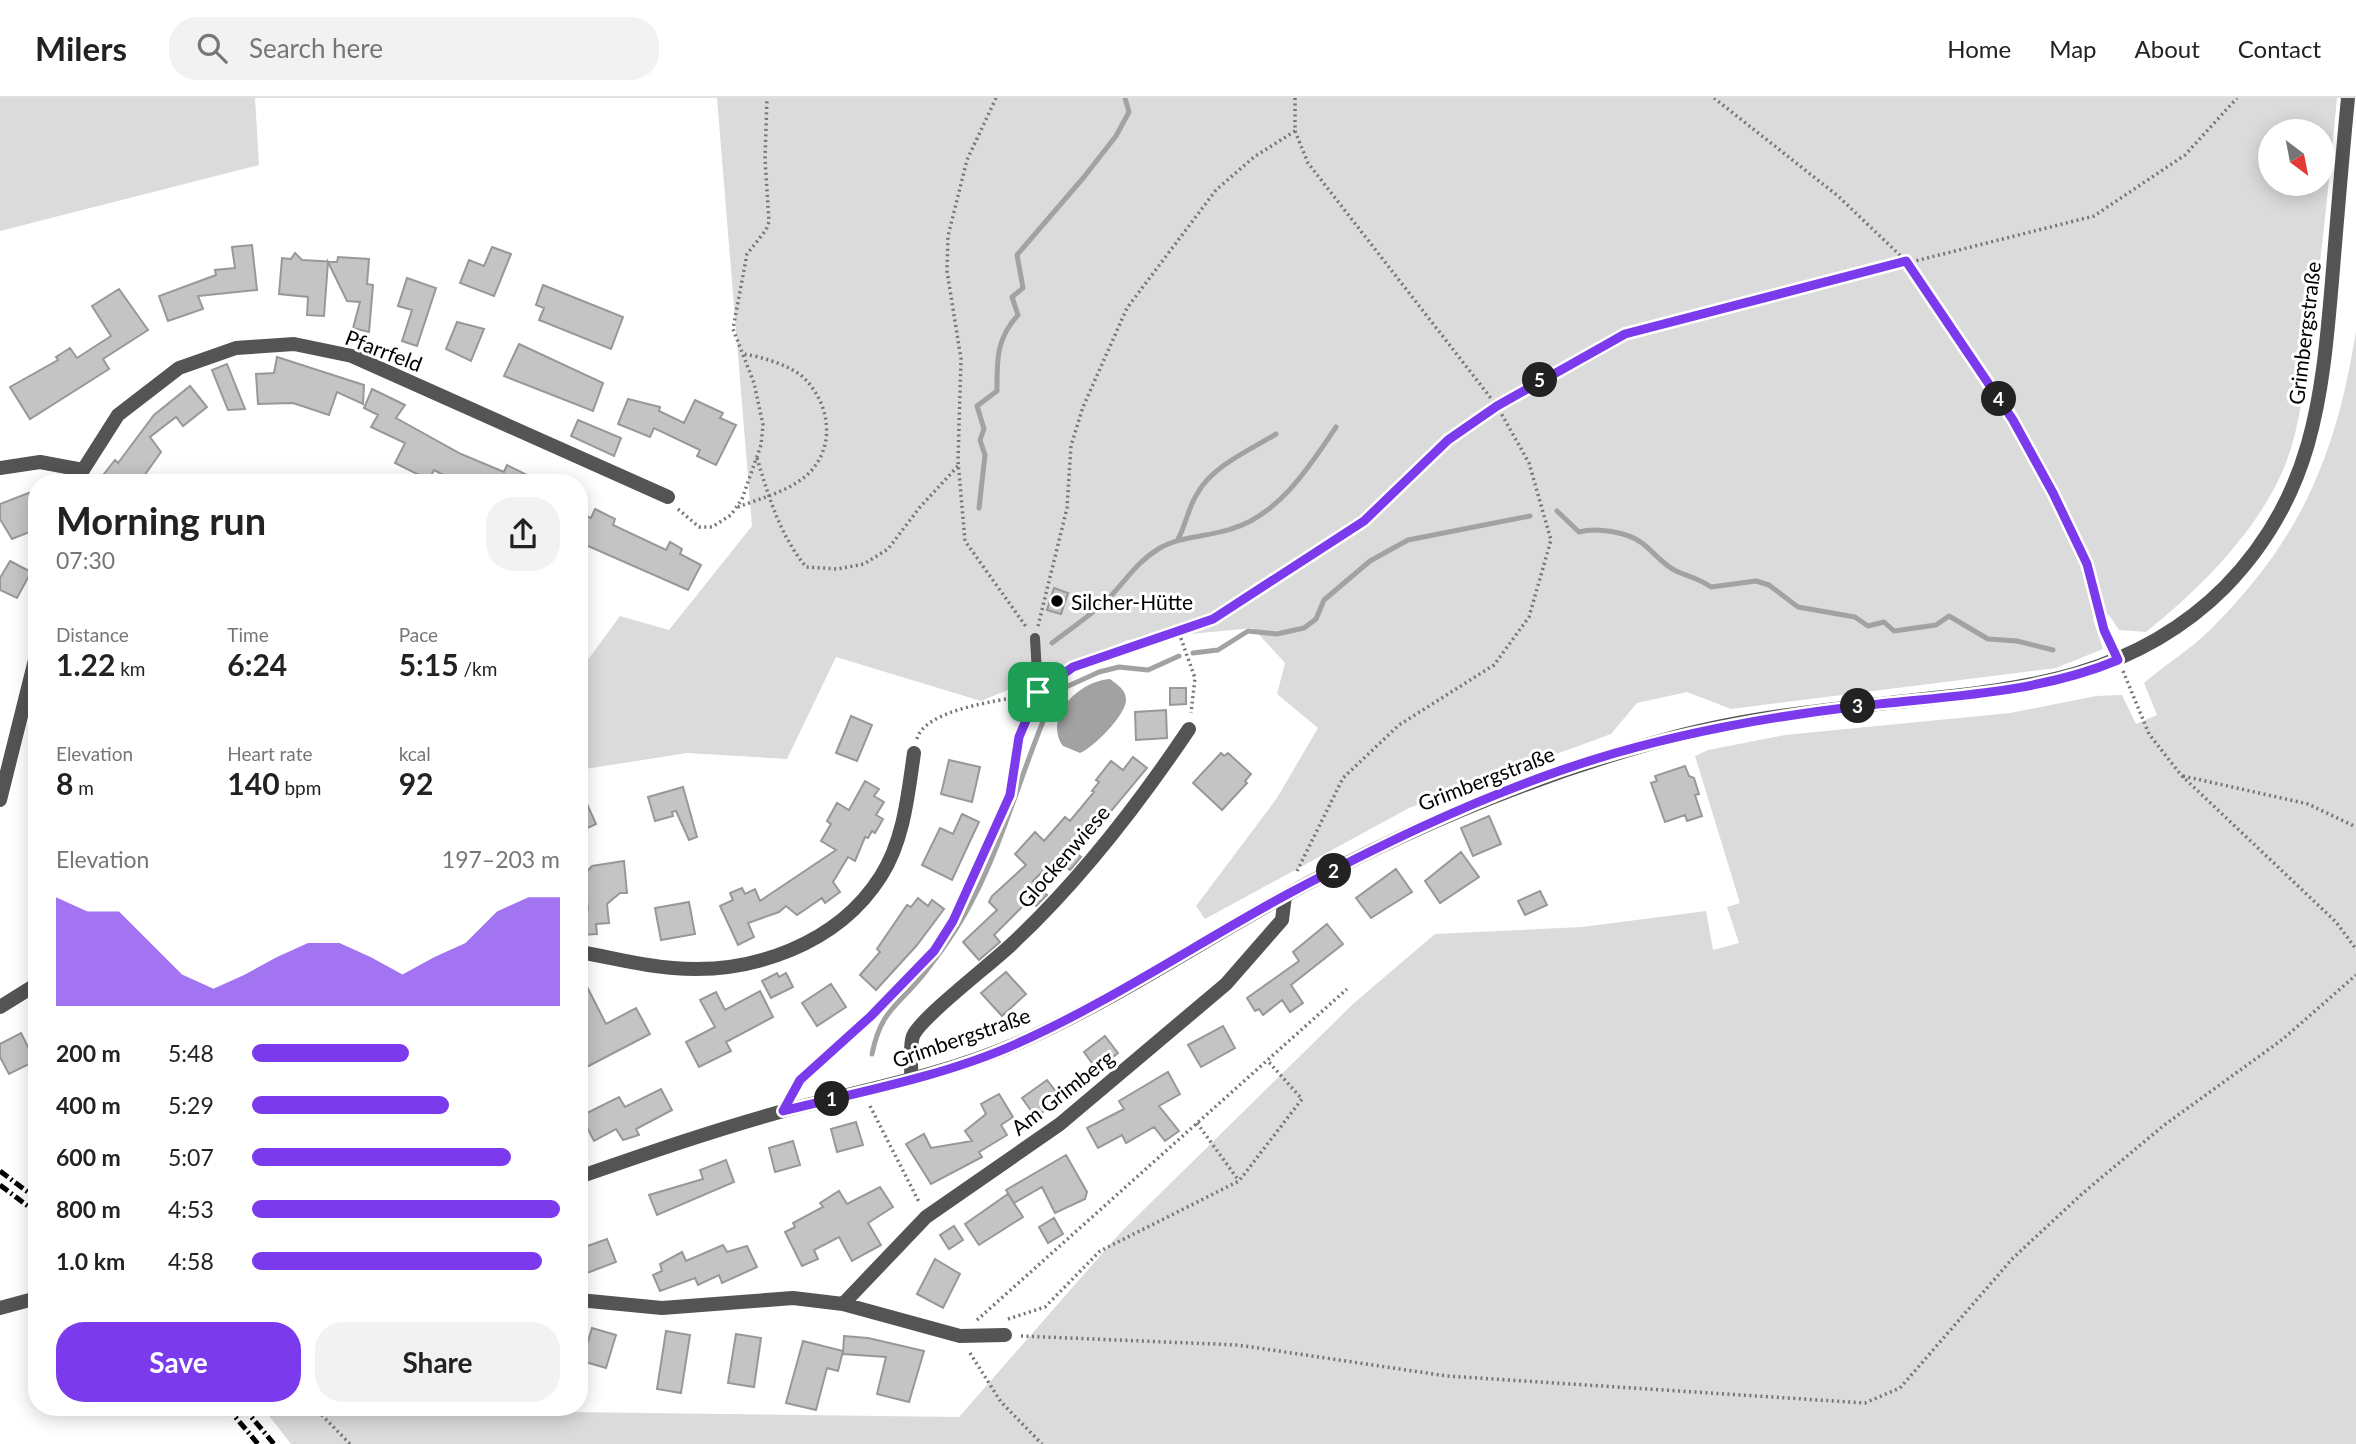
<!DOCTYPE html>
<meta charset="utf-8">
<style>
:root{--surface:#fff;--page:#f2f2f2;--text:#222;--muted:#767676;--line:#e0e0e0;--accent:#7c3aed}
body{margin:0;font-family:Lato,sans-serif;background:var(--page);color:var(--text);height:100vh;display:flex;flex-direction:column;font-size:26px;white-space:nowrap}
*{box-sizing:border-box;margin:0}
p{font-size:23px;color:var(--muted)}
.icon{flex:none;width:38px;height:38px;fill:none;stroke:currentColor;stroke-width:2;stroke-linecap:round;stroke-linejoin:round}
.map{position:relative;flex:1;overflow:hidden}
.side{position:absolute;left:28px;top:376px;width:560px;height:942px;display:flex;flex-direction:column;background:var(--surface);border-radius:28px;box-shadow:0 4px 18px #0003}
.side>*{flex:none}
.needle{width:46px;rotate:148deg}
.controls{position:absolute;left:2258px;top:21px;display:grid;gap:14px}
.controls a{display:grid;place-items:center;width:77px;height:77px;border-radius:50%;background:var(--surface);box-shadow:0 4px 18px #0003;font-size:35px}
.pin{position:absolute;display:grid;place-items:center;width:60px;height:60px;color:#fff;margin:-30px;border-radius:14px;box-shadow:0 4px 10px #0006}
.km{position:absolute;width:35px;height:35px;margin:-18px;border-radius:50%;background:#222;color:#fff;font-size:19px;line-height:35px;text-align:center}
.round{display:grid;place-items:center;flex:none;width:74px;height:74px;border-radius:28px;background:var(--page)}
.overview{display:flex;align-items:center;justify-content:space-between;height:119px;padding:0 28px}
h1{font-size:38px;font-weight:700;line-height:52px}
.stats{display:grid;grid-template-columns:repeat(3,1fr);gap:10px;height:119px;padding:7px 28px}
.stats div{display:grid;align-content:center}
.stats b{font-size:30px;font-weight:700}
.stats small{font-size:19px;font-weight:400}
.stats p{font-size:19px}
.chart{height:196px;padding:14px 28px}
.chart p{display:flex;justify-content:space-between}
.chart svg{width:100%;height:126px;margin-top:7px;fill:var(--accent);opacity:.7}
.button{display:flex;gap:14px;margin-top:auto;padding:14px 28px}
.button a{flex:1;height:80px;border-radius:28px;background:var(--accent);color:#fff;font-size:28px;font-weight:700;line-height:80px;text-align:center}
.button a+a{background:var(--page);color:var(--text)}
ul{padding:0 28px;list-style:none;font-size:23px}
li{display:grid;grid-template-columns:112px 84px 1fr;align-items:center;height:52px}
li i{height:18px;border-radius:9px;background:var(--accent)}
header{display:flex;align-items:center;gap:42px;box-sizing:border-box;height:98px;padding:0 35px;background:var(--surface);border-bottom:2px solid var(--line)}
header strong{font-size:33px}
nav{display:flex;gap:38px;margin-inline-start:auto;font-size:24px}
.search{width:490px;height:63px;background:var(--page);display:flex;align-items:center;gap:18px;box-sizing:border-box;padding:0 24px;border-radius:28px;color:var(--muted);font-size:26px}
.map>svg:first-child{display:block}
</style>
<header>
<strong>Milers</strong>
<div class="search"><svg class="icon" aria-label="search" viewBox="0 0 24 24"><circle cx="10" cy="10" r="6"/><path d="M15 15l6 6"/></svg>Search here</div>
<nav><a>Home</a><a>Map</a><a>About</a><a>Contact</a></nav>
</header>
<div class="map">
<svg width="2356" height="1346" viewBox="0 0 2356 1346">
<rect width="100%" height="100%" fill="#fff"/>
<!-- green -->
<path fill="#dbdbdb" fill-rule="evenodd" d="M0 0H255L259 67 0 133Z
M717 0H2337C2329 83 2321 166 2309 249 2303 294 2299 341 2278 383 2248 443 2198 492 2146 534L2119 532 2109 517 2093 521 2103 551 2056 570 1731 611 1687 594 1637 605 1611 636 1409 710 1205 821 1196 808 1277 700 1318 630 1277 596 1285 565 1253 530 1128 542 981 603 836 559 787 661 687 655 579 672V574L620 518 669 532 752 428ZM2270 33H2322V86H2270Z
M2356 233V1346H291L263 1310 959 1319 1121 1134 1354 905 1435 836 1582 829 1706 813 1713 852 1739 845 1727 809 1740 805 1695 658 1708 652 1785 637 2010 615 2096 598 2122 597 2136 626 2157 617 2144 585C2166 566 2191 551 2211 531 2301 441 2336 358 2356 233Z"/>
<!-- water -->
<path fill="#a2a2a2" d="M1110 581C1118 587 1126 592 1126 602 1126 617 1093 650 1080 655L1063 648C1043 618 1079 583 1110 581Z"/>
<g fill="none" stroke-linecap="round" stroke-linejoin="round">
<!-- stream -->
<path stroke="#a2a2a2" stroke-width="5" d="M979 410 985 357 980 342 984 331 977 308 997 293C997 262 996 241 1018 217L1012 199 1023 190 1017 157 1084 79 1116 38 1129 14 1125 0
M1557 413 1579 434C1596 429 1628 434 1642 445 1654 454 1663 467 1676 473 1689 479 1699 480 1711 489L1756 483 1769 487 1798 509 1855 519 1868 528 1884 524 1894 533 1936 527 1949 518 1988 541 2017 543 2053 552
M1178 441C1186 427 1188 410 1197 396 1212 368 1250 352 1276 336
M1052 545C1070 531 1090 518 1107 502 1125 484 1136 464 1160 450 1181 438 1207 439 1231 431 1279 417 1310 368 1336 329
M1193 555 1218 552 1248 533 1277 536 1304 530 1316 521 1324 502 1370 463 1408 442 1530 418
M872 956C881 912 897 909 923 877 942 853 959 829 973 801 1006 737 1023 667 1052 602L1066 589 1099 574 1119 569 1148 572 1179 558"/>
</g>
<!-- building -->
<path fill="#c4c4c4" stroke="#989898" stroke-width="2" d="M252 147 257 192 198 198 203 211 168 223 159 198 216 177 215 172 235 170 232 149Z
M492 149 511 156 494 198 460 185 469 162 484 168Z
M295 155 302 162 337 164 338 159 369 161 367 186 373 187 369 234 353 230 360 204 347 203 328 164 324 218 307 217 308 199 279 196 282 160 291 161Z
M407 180 436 190 417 248 402 243 412 212 398 208Z
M543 187 623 219 611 251 539 222 544 210 536 207Z
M119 191 148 232 103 261 109 271 30 321 10 289 58 262 56 259 70 250 77 260 111 238 92 208Z
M457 224 484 231 471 263 446 251Z
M519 246 603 285 593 313 504 278Z
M277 259 364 287 363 306 337 294 329 317 293 305 258 306 256 276 274 275Z
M227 266 245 311 228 312 212 272Z
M190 288 207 309 183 328 176 319 150 339 161 354 139 385H131L124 379 117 385 104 376 115 362 118 365 154 317Z
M372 291 405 307 396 320 461 356 504 374 507 367 543 385H459L434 372 429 382 395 365 405 345 371 329 378 317 364 310Z
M628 301 660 309 659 313 684 325 695 302 723 315 720 320 736 327 716 367 697 358 700 352 654 330 650 339 618 326Z
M578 322 621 340 614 358 571 338Z
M31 394 37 409V421L29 424 32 433 12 441 0 421V406Z
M595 411 615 421 613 427 666 452 670 444 682 451 680 456 701 467 688 492 579 444V415L591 420Z
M10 463 31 474 17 500 0 492V480Z
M1054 490 1068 495 1061 516 1047 512Z
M1170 590H1186V606L1170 607Z
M1166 612 1167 640 1136 642 1135 614Z
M851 618 872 627 857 663 836 655Z
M1221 655 1224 658 1228 655 1251 676 1245 683 1247 685 1222 712 1193 685Z
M1133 659 1147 670 1076 755 1081 759 1070 772 1056 760 1033 783 1047 797 1036 808 1029 802 994 837 1000 844 979 862 963 844 997 812 989 804 992 798 1026 767 1015 756 1035 734 1044 743 1065 719 1070 723 1094 694 1092 693 1099 684 1096 682 1111 663 1123 672Z
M949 662 980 669 972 704 941 696Z
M1685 668 1689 678 1694 680 1699 696 1695 697 1702 718 1687 723 1685 717 1665 724 1651 685 1657 683 1655 678Z
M865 683 879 691 874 698 884 704 876 717 883 721 875 735 872 733 868 740 865 739 855 763 848 759 833 784 840 794 825 805 822 800 797 817 786 808 779 814 748 825 754 839 738 847 720 808 733 802 730 795 742 790 745 796 755 791 760 803 836 752 821 743 831 726 827 723 837 705 849 712Z
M579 688 596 726 579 734Z
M683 689 697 739 689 742 676 713 672 714 673 718 655 723 648 699Z
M962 716 979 724 952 782 922 767 940 730 953 736Z
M1489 718 1501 746 1473 758 1461 730Z
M1461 754 1479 779 1440 805 1425 783Z
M624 763 627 795H620L607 806 609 825 596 826 597 836 582 837 580 813 588 812 584 777 592 768Z
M1396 771 1412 794 1371 820 1356 800Z
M1540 793 1547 807 1525 817 1518 803Z
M918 800 928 808 932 802 944 811 917 847 876 892 860 877 880 854 877 851 907 807 911 809Z
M689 804 695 836 661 842 655 810Z
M1327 826 1343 846 1291 887 1303 905 1290 914 1282 902 1263 917 1259 911 1255 913 1247 900 1299 863 1293 854Z
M579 873 606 926 636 910 650 936 579 973Z
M1006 874 1026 896 1002 918 981 895Z
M777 875 779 879 786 875 793 889 771 900 762 883Z
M831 886 846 909 817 928 802 905Z
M760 893 773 919 726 944 731 953 699 969 686 944 715 929 700 902 716 894 725 912Z
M1223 928 1235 950 1201 969 1188 947Z
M21 935 35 963 9 976 0 959V946Z
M1105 938 1118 955 1097 972 1084 954Z
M1168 974 1180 996 1159 1008 1179 1033 1165 1043 1154 1029 1126 1045 1122 1037 1098 1050 1087 1030 1124 1011 1119 1003Z
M1047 982 1061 1000 1039 1017 1037 1015 1034 1017 1022 1000Z
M661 991 672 1012 636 1031 639 1037 623 1042 616 1031 594 1043 581 1018 619 999 625 1009Z
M999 996 1013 1019 1001 1027 1007 1037 979 1054 982 1059 931 1086 906 1046 924 1036 931 1050 972 1043 965 1033 986 1016 981 1006Z
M856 1024 863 1047 837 1054 831 1031Z
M793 1043 800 1067 775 1074 769 1050Z
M1066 1057 1087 1094 1085 1101 1055 1115 1042 1089 1014 1105 1006 1092Z
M726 1062 734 1084 657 1117 649 1097 703 1081 700 1072Z
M880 1089 893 1109 868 1125 881 1147 852 1163 839 1139 814 1152 818 1161 802 1168 785 1134 795 1129 793 1125 823 1109 820 1105 839 1093 847 1106Z
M1008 1096 1023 1119 979 1147 965 1126Z
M1054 1120 1063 1136 1048 1145 1039 1129Z
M954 1128 963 1142 949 1151 940 1137Z
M607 1141 616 1164 579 1178V1151Z
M723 1147 727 1154 747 1148 757 1169 722 1185 719 1177 698 1187 695 1180 660 1193 653 1177 662 1173 660 1166 682 1154 686 1163Z
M935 1161 960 1176 943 1210 917 1196Z
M592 1230 616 1237 606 1270 582 1263Z
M666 1233 690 1237 681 1295 657 1291Z
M736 1236 761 1240 754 1289 728 1285Z
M844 1238 868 1240 924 1253 909 1304 877 1296 886 1259 843 1256Z
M803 1243 843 1253 838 1273 827 1270 816 1312 786 1305Z"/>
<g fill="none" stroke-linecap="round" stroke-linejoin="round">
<!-- path -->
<path stroke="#767676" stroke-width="3.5" stroke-dasharray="2 3.5" stroke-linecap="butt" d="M996 0 967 62 948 138 947 173 961 261 958 363 965 443 1027 530
M1295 0V33L1308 65 1497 308 1529 365 1551 442 1529 519 1494 567 1399 627 1343 680 1297 773
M1714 0 1838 98 1906 163 2013 322 2053 395 2087 466 2111 547
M757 360C769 400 780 437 806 469L837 471 864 466 888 451 920 409 958 368
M738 409C761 400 794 392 811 373 836 345 829 305 804 280 790 267 762 259 744 256
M678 411 699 429H712L731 417 742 401 761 347 763 327 754 285 733 231 747 156 766 132 769 124 765 61 767 0
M1038 528 1067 410 1071 348 1083 309 1127 210 1216 92 1254 59 1295 33
M1179 535 1195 580 1191 615
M2123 573 2149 636 2181 677 2336 824 2356 851
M1051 585 1073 569 1213 521 1364 423 1448 342 1497 308 1625 236 2094 118 2185 57 2237 0
M917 641C924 612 997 603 1023 598
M2183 678 2308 706 2356 729
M870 1008 919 1104
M1197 1025 1239 1083
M1008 1221 1045 1209 1100 1153 1239 1083 1302 1001 1267 962
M977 1222 1347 891
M1021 1238 1238 1247 1447 1278 1865 1305 1900 1290 2013 1160 2083 1095 2163 1028 2283 941 2356 877
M970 1255 1001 1304 1042 1346
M314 1309 350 1346"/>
<!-- service -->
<path stroke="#545454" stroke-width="10" d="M783 1013 800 982 871 918 934 853 953 823 1010 697 1019 639 1038 594 1035 540"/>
<!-- minor -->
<path stroke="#545454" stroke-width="14" d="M0 370 40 364 83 372
M79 385 83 372 118 317 179 270 236 250 294 246 352 258 668 399
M0 702 37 554
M579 854C610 859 642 868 673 870 752 877 838 846 881 778 904 742 908 696 914 655
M0 909 37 886
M911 981C912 969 909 949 913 938 921 919 995 863 1014 844 1081 781 1138 707 1189 631
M579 1202 662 1210 793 1200 843 1206 960 1238 1005 1237
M843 1206 926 1119 1060 1026 1226 886 1282 822 1285 798"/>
<!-- tertiary -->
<path stroke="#545454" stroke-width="14" d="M579 1079C648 1055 717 1031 787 1012 864 992 945 977 1018 945 1109 905 1193 849 1279 801 1403 732 1533 677 1671 640 1744 620 1822 612 1897 604 2020 591 2132 582 2225 489 2313 399 2322 301 2332 183 2337 122 2342 61 2348 0
M0 1210 37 1200"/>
<!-- rail -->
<path stroke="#000" stroke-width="5" stroke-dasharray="10 3.5 2 3.5" stroke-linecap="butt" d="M0 1073 37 1101
M0 1087 37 1115
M227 1309 258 1346
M243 1309 274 1346"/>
</g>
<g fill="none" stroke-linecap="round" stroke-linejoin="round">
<!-- route casing -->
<g stroke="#fff" stroke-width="14">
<path id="route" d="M1906 163 2013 322 2053 395 2087 466 2104 532 2118 562C2034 597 1941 598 1852 609 1752 621 1653 640 1559 673 1464 706 1374 750 1286 797 1196 846 1110 904 1016 946 945 978 859 994 783 1013L800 982 871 918 934 853 953 823 1010 697 1019 639 1038 594 1073 569 1213 521 1364 423 1448 342 1497 308 1625 236Z"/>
</g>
<!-- route -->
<use href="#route" stroke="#7c3aed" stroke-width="9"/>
</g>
<!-- markers -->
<circle fill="#000" stroke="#fff" stroke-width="2.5" cx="1057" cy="503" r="7"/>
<g text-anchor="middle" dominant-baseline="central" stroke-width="6" stroke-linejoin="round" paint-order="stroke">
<!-- street labels -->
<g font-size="21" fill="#000" stroke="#fff">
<text transform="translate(2304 235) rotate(-83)">Grimbergstraße</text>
<text transform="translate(384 252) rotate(21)">Pfarrfeld</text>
<text transform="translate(1486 680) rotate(-21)">Grimbergstraße</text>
<text transform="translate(1063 758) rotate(-49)">Glockenwiese</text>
<text transform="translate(961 939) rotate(-19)">Grimbergstraße</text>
<text transform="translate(1062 994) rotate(-38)">Am Grimberg</text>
</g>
<!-- poi labels -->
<g font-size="21" fill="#000" stroke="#fff" text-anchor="start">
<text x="1071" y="503">Silcher-Hütte</text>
</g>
</g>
</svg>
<div class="controls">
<a><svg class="needle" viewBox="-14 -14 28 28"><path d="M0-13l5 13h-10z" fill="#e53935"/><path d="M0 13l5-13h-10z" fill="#767676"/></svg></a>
</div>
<div class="pin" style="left:1038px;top:594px;background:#1e9e55"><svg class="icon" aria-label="arrive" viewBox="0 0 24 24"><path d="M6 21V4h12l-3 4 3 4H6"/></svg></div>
<b class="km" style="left:832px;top:1001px">1</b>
<b class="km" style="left:1334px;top:773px">2</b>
<b class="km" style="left:1858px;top:608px">3</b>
<b class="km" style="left:1999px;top:301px">4</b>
<b class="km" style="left:1540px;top:282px">5</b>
<section class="side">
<div class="overview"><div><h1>Morning run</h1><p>07:30</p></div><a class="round"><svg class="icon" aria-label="share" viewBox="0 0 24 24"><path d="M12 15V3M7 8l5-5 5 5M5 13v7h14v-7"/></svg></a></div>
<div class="stats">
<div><p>Distance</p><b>1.22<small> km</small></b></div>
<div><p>Time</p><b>6:24</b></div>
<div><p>Pace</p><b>5:15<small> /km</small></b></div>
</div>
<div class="stats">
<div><p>Elevation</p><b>8<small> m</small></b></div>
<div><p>Heart rate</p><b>140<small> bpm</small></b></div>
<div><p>kcal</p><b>92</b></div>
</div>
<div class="chart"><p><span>Elevation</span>197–203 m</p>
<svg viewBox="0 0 160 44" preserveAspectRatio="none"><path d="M0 44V6L10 11L20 11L30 22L40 33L50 38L60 33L70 27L80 22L90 22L100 27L110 33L120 27L130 22L140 11L150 6L160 6V44z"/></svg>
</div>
<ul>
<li><b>200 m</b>5:48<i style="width:51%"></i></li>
<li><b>400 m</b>5:29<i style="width:64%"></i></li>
<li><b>600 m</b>5:07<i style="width:84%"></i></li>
<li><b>800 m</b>4:53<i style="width:100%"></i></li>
<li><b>1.0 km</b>4:58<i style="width:94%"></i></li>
</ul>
<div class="button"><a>Save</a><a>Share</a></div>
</section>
</div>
